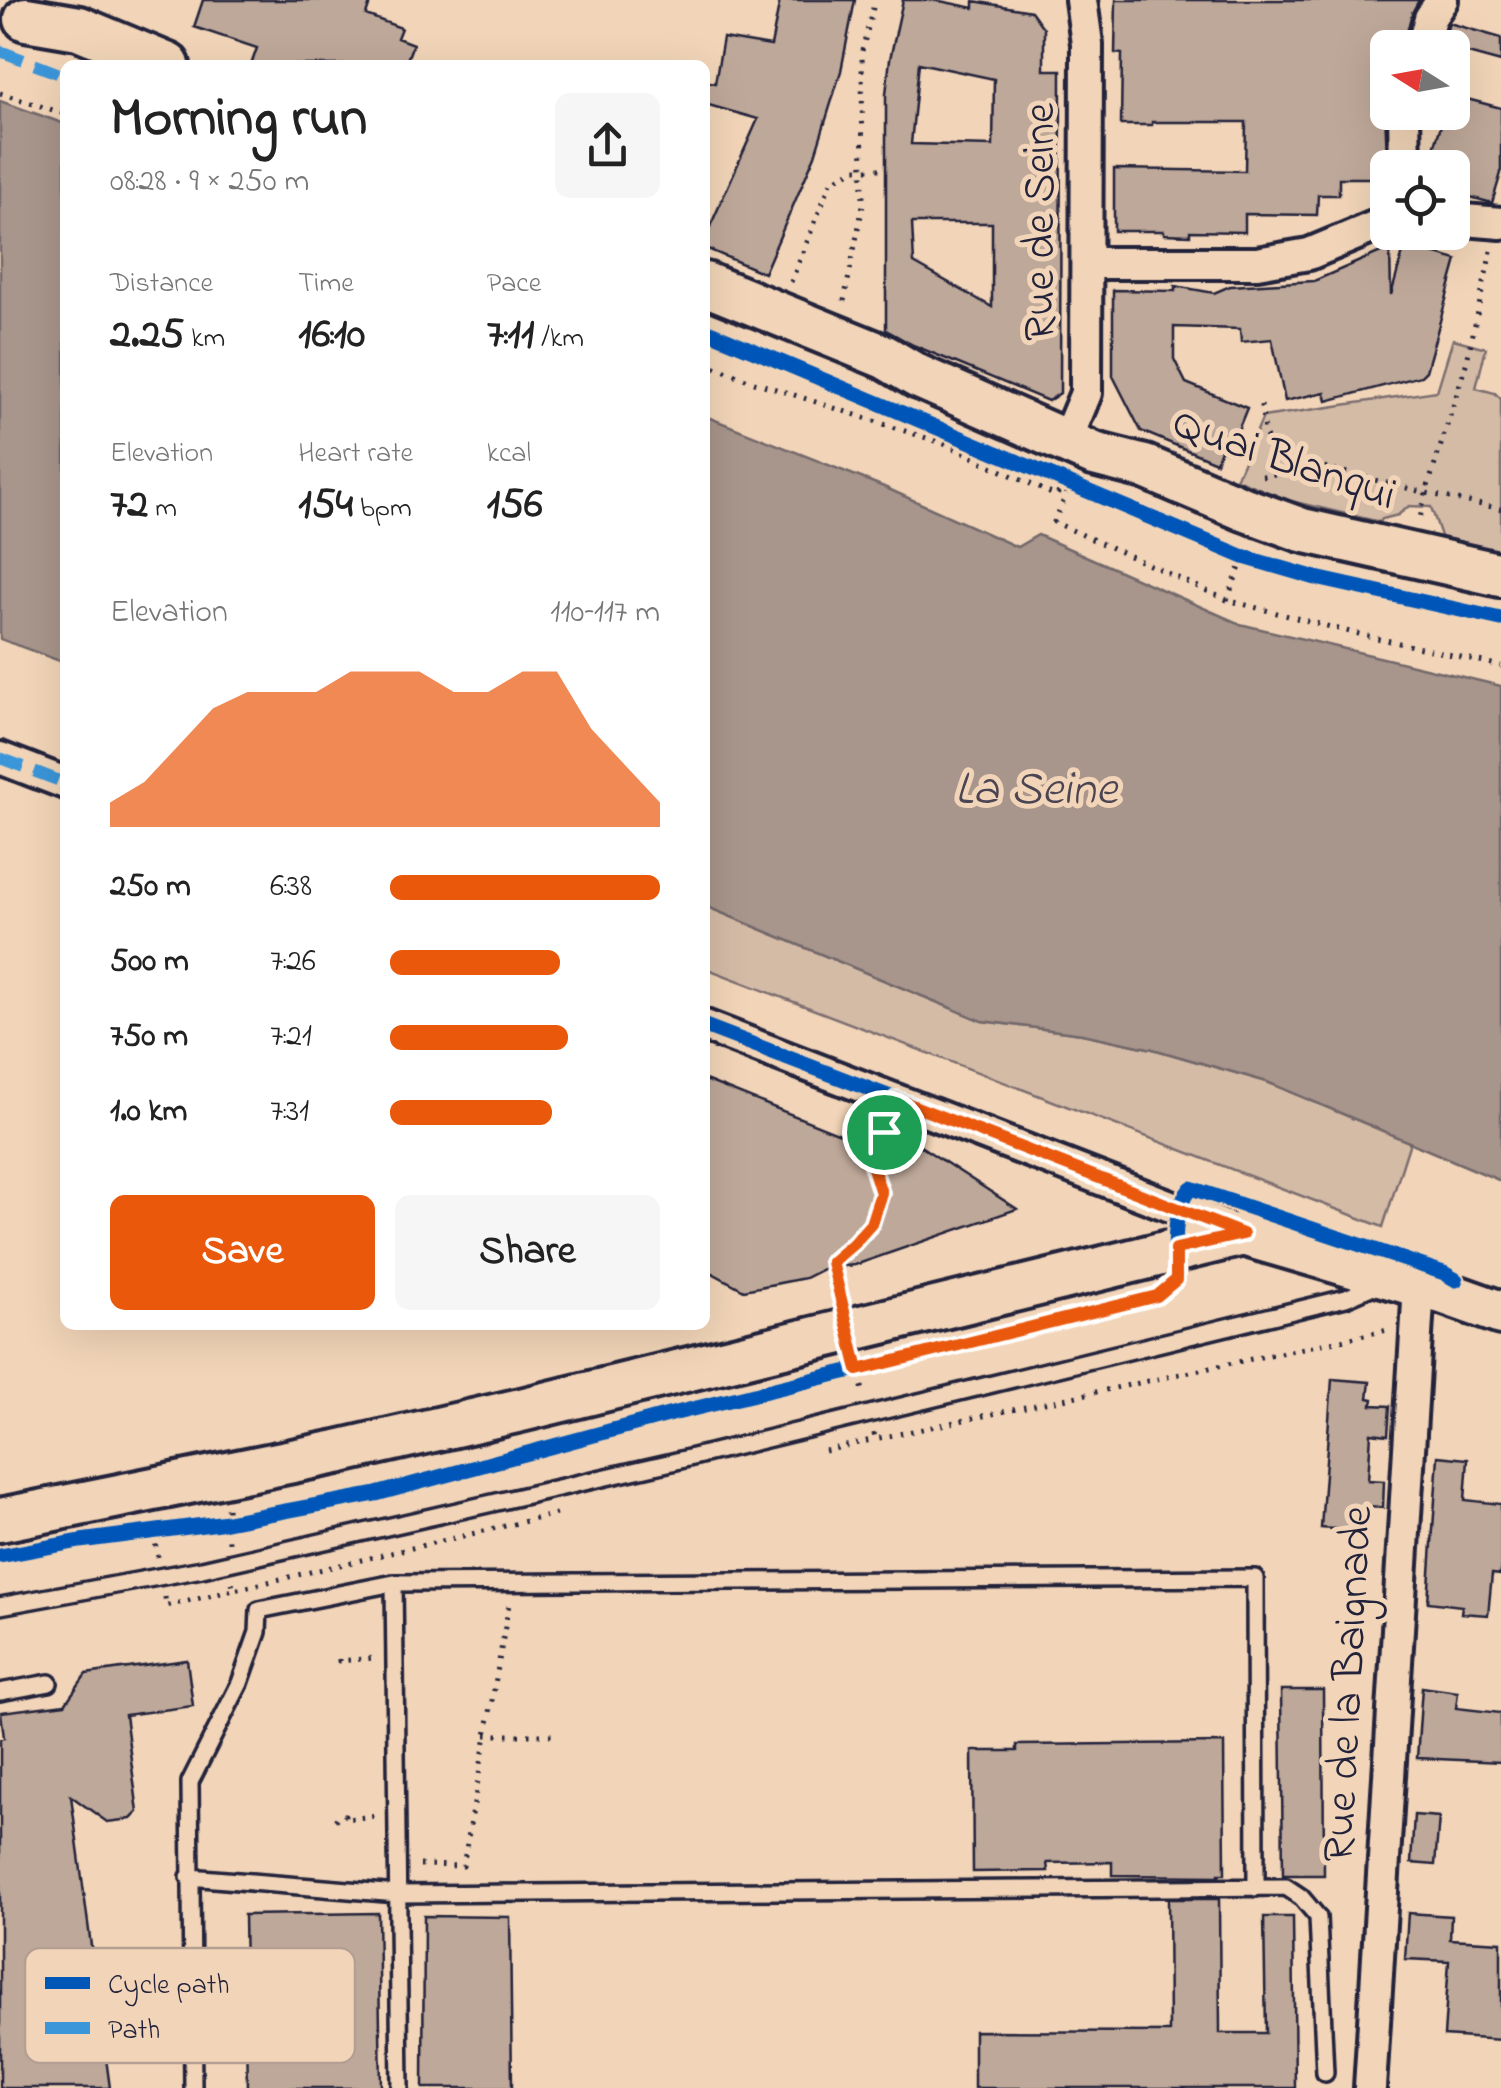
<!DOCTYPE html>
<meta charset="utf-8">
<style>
:root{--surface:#fff;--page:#f6f6f6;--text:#222;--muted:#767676;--accent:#ea580c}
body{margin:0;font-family:"Indie Flower",sans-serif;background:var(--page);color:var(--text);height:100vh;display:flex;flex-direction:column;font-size:38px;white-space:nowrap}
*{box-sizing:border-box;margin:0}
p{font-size:32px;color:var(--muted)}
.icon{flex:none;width:55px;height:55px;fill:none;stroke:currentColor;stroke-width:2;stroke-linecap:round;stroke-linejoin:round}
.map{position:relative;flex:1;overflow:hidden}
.details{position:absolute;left:60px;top:60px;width:650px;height:1270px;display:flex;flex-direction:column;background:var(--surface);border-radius:15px;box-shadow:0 10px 40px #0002}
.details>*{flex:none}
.needle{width:65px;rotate:281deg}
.controls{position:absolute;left:1370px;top:30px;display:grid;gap:20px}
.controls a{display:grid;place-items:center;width:100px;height:100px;border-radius:15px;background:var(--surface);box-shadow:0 10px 40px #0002;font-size:50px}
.pin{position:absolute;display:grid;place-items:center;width:85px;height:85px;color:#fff;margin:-42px;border:5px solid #fff;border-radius:50%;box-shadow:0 2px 10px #0007}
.round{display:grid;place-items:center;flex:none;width:105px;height:105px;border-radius:15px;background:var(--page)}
.overview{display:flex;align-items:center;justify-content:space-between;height:170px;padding:0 50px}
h1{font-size:55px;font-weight:700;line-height:75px}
.figures{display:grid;grid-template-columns:repeat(3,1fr);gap:15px;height:170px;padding:10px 50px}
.figures div{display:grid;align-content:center}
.figures b{font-size:42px;font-weight:700}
.figures small{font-size:28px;font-weight:400}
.figures p{font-size:28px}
.chart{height:280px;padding:20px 50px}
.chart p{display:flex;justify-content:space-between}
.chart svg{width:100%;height:180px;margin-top:10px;fill:var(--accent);opacity:.7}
.cta{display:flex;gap:20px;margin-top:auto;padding:20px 50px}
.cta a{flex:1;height:115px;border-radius:15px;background:var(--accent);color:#fff;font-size:40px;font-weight:700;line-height:115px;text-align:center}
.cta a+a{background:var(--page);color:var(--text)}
ul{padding:0 50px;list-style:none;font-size:32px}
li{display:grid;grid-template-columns:160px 120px 1fr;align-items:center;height:75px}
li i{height:25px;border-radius:12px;background:var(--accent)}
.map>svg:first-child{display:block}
</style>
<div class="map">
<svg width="1501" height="2088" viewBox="0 0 1501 2088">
<rect width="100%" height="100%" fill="#f2d5b8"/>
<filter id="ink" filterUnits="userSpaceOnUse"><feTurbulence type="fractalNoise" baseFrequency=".01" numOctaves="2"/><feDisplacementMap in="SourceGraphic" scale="20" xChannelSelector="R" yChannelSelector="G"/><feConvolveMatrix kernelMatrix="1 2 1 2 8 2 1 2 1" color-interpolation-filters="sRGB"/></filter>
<g filter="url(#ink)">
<!-- green -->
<path fill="#d4bba6" stroke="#7b6e70" stroke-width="2.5" d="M1453 339 1486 348 1476 388 1495 393 1501 399V552L1442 539 1431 507 1409 506 1398 515 1382 519 1380 522 1291 501 1236 479 1263 417 1437 391Z
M705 906 982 1021 1082 1034 1153 1049 1267 1082 1410 1142 1383 1227 705 968Z"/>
<!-- water -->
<path fill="#a8958b" stroke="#72676b" stroke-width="2.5" d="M0 101 65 124V663L0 639Z
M705 416 884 487 1017 547 1038 535 1240 624 1501 686V1181L1267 1082 1153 1049 1082 1034 982 1021 705 906Z"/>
<!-- building -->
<path fill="#bea899" stroke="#22223b" stroke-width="2.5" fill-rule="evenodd" d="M203 0H371L366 15 401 28 397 38 413 44 405 65H251L257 48 194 27Z
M780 0H855L841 71 815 155 764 273 705 248V238L758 119 705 104V81L715 83 723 38 771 46Z
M903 0H935L974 8V1L1031 11 1044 29V70H1061L1060 393 1048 401 913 345 886 330V94L890 59ZM919 63 994 79 993 146 911 144ZM912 223H992V307L914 263Z
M1116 0H1419L1412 13 1406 36 1403 35V48H1388V103L1385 112 1388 178H1339V195H1318L1317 215 1245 214V232L1190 231V235L1164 234V231H1114V169L1245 171 1246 122H1152V125H1121L1122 54 1115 53Z
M1449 23 1501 38V62L1442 46Z
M1452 95 1501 108V173L1492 203 1452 192V168H1428L1445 112H1452Z
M1405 245 1457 260 1426 371 1421 376 1327 401 1325 392 1285 401 1272 339 1241 342 1240 329 1174 327V359L1186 383 1247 408 1229 452 1221 449 1216 462 1141 431 1113 376V290L1175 291V286L1214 293 1230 286 1314 281 1390 248 1391 295Z
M705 1080 860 1142 869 1121 908 1138 1017 1209 855 1265 825 1268 805 1278 744 1290 705 1269Z
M1332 1379 1370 1382 1368 1398 1373 1399 1372 1405 1390 1406 1388 1435 1371 1433 1368 1480 1384 1481 1383 1508 1366 1507V1515L1362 1513 1360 1531 1321 1528Z
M1438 1456 1468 1459 1465 1500 1501 1504V1575L1492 1574 1488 1615 1461 1613 1462 1606 1428 1602Z
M187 1660 193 1706 125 1715 138 1812 131 1819 107 1822 71 1796 110 2088H0V1739L4 1738 1 1712 65 1704 86 1674Z
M1422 1687 1458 1692 1456 1708 1501 1713V1762L1417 1758Z
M1281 1690H1323L1324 1875H1283Z
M1224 1743 1225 1874H1219V1876L1112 1875V1862L1047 1863 1048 1871 973 1872 972 1751H1017V1745Z
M1414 1815 1439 1817 1435 1865 1411 1863Z
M1168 1899H1219L1220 2033H1266L1264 1917H1293L1295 2088H974V2031L1169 2032Z
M378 1913 381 2088H247L244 1915Z
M1408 1913 1451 1916 1450 1939 1501 1942V2040L1444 2036 1449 1961 1405 1959Z
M424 1916 510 1917 512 2088H423Z"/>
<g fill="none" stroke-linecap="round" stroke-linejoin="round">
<!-- lane casing -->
<g stroke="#22223b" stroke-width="22">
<path id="lane" d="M394 1583 1255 1578 1256 1888
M0 1606 202 1569 668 1463 1346 1298 1378 1284
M0 1692 49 1683
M189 1877 398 1894 1286 1887 1301 1897 1318 1917 1325 2073
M193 2088 190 1782 240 1683 258 1632 259 1610 394 1583 400 2088"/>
</g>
<!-- street casing -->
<g stroke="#22223b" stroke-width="38">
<path id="street" d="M1422 48 1430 18 1442 0
M1404 112 1405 168
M1452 219 1501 223
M1087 263H1257L1309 254 1388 221
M1066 441 1086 393 1087 44 1081 0
M0 758 65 783
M705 1026 1243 1234
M1370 2088 1419 1286"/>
</g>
<!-- secondary casing -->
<g stroke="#22223b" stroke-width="50">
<path id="secondary" d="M26 19 79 28 168 65
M705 284 885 357 917 376 1094 454 1145 467 1244 509 1302 530 1501 575
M0 1520 337 1452 521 1410 1243 1234 1442 1292 1501 1313"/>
</g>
<!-- path -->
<path stroke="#22223b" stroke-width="5" stroke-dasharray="2.5 8" stroke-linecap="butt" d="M62 75 65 67
M0 93 65 114
M1491 251 1467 361 1426 493 1501 509
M791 282 831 182 854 169H882
M844 301 863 205 862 51 875 0
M705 363 751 381 942 443 1056 496 1065 484
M1261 405C1263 429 1272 450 1271 475
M1262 476 1324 467 1426 493 1419 522
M1067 481 1066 495 1054 522 1227 600 1350 632 1501 666
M1227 600 1244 557
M839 1297 832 1262 853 1244 871 1224 881 1193 873 1165 887 1125
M856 1366 864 1394
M874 1433 875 1439 1388 1330
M825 1451 875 1439
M227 1508 229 1542
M151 1524 158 1557
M232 1583 234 1590 556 1514
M165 1597 166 1606 234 1590
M339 1659V1661L374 1658
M486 1735H554
M335 1820 339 1816 345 1815V1819L378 1816
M420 1865 463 1866 509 1604"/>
<!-- lane -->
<use href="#lane" stroke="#f2d5b8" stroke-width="15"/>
<!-- street -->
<use href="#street" stroke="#f2d5b8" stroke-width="30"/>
<!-- secondary -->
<use href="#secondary" stroke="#f2d5b8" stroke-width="42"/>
<!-- quiet -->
<path stroke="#3b95d9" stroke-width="12" stroke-dasharray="25 12" stroke-linecap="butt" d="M0 51 65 76
M0 758 65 783
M1172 1205 1243 1234"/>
<!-- cycleway casing -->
<g stroke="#f2d5b8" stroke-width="21">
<path id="cycleway" d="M705 330 1244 557 1316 578 1501 619
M705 1026 1180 1208
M0 1556 80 1541 227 1522 376 1494 672 1414 1157 1296 1176 1280C1176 1251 1170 1211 1191 1188L1444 1273 1456 1280"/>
</g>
<!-- cycleway -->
<use href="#cycleway" stroke="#0057b8" stroke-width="15"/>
</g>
</g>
<g fill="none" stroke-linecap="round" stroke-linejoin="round" filter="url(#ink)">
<!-- route casing -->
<g stroke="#fff" stroke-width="20">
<path id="route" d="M896 1099 1243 1234 1176 1249V1280L1157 1296 858 1370 832 1262 853 1244 871 1224 881 1193 872 1165Z"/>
</g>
<!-- route -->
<use href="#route" stroke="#ea580c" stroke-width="12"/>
</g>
<g text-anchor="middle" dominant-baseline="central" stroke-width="10" stroke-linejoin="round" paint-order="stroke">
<!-- street labels -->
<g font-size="45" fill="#22223b" stroke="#f2d5b8">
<text transform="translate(1042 222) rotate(-90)">Rue de Seine</text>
<text transform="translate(1284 461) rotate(19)">Quai Blanqui</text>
<text transform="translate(1350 1684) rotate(-87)">Rue de la Baignade</text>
</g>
<!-- water labels -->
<g font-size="48" font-style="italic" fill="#4a4453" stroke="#f2d5b8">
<text x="1036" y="791">La Seine</text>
</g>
</g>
<!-- legend -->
<rect x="25" y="1948" width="330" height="115" rx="15" fill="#f2d5b8" stroke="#b49f92" stroke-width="2.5"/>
<rect x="45" y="1977" width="45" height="12" fill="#0057b8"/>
<rect x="45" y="2022" width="45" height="12" fill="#3b95d9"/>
<g font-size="28" fill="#22223b">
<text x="108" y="1993">Cycle path</text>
<text x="108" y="2038">Path</text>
</g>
</svg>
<div class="controls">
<a><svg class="needle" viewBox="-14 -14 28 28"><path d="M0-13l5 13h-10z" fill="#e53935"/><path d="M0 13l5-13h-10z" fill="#767676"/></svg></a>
<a><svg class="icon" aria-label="locate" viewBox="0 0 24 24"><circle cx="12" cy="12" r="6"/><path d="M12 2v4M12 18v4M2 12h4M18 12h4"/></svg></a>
</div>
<div class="pin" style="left:884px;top:1132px;background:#1e9e55"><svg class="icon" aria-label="arrive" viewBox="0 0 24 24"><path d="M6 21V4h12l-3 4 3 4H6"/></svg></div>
<section class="details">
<div class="overview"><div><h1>Morning run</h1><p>08:28 · 9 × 250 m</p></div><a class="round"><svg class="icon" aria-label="share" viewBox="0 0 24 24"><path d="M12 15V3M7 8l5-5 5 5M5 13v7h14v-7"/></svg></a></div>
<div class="figures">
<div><p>Distance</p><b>2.25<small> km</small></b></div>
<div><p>Time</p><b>16:10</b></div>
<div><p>Pace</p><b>7:11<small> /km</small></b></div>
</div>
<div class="figures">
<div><p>Elevation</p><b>72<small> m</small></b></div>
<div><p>Heart rate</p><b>154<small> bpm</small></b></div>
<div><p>kcal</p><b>156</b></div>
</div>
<div class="chart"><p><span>Elevation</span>110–117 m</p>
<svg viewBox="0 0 160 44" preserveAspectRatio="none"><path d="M0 44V38L10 33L20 24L30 15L40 11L50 11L60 11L70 6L80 6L90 6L100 11L110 11L120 6L130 6L140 20L150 29L160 38V44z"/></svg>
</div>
<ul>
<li><b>250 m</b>6:38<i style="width:100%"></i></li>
<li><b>500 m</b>7:26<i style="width:63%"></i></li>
<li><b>750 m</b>7:21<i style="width:66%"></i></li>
<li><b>1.0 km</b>7:31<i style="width:60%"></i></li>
</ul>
<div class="cta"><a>Save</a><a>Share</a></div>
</section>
</div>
